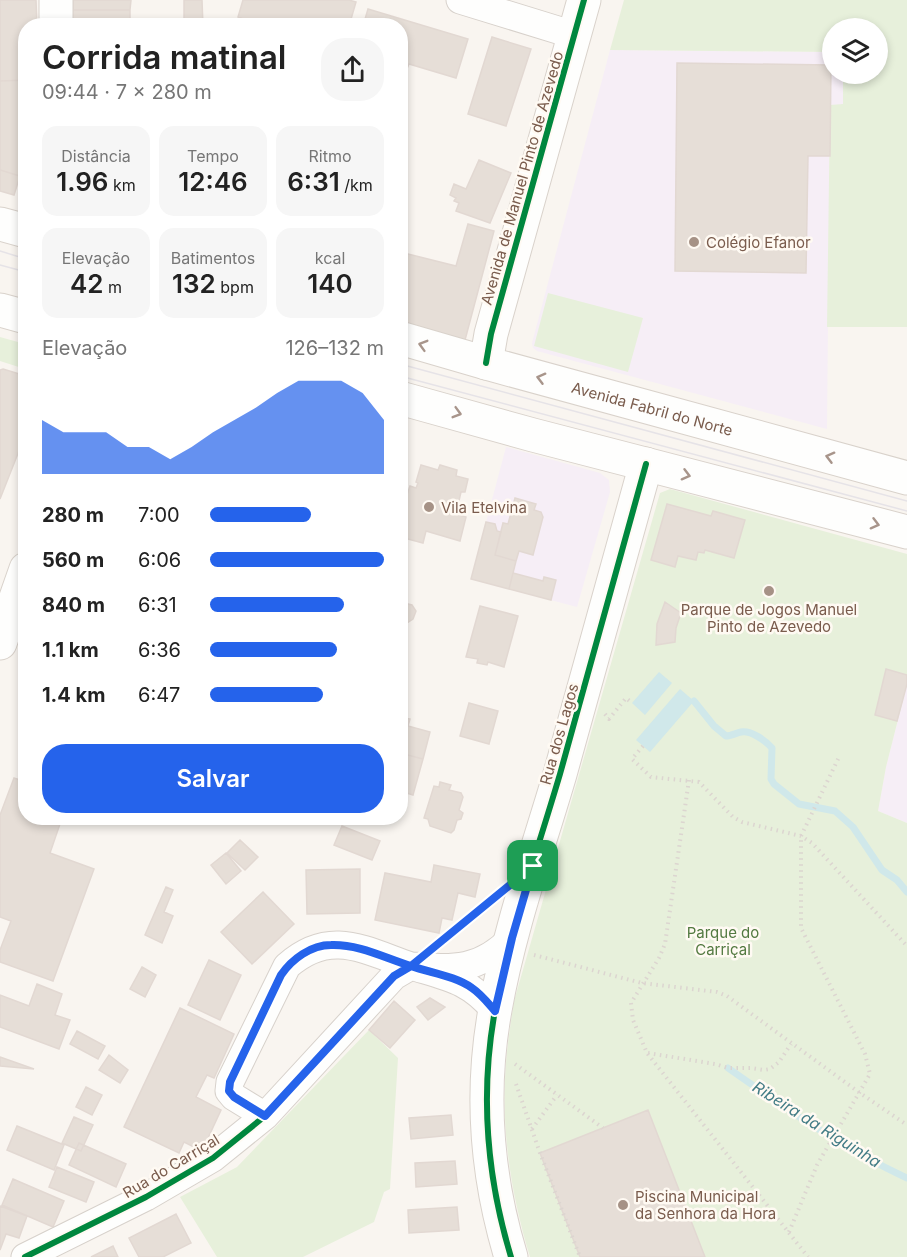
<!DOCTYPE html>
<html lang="pt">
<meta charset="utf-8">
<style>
:root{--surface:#fff;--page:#f6f6f6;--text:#222;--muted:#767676;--accent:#2563eb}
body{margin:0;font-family:Inter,sans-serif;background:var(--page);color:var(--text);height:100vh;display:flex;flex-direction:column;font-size:22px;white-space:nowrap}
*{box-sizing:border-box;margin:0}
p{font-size:20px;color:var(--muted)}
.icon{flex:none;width:33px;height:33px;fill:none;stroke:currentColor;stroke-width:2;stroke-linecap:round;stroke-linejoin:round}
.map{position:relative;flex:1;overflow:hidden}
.panel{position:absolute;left:18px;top:18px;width:390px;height:807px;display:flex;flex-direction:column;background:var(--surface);border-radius:24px;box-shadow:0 3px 9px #0003}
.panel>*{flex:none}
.buttons{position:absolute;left:822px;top:18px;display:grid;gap:12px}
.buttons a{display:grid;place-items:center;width:66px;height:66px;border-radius:50%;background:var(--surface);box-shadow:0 3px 9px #0003;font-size:30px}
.pin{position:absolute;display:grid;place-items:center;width:51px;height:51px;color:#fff;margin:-26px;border-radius:12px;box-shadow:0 3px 9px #0006}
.round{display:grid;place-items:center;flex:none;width:63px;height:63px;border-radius:24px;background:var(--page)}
.overview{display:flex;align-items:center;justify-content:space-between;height:102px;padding:0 24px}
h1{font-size:33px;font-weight:600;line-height:45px}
.stats{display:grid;grid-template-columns:repeat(3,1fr);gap:9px;height:102px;padding:6px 24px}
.stats div{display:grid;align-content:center;border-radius:15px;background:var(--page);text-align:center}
.stats b{font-size:26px;font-weight:600}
.stats small{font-size:16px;font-weight:400}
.stats p{font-size:16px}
.chart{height:168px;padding:12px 24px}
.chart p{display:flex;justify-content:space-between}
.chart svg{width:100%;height:108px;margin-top:6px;fill:var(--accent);opacity:.7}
.button{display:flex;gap:12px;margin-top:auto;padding:12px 24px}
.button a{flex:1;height:69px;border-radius:24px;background:var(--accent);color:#fff;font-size:24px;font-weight:600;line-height:69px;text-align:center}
ul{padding:0 24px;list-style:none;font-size:20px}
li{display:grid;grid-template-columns:96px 72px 1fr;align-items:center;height:45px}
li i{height:15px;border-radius:8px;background:var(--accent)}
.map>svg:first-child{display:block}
</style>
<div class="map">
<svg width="907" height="1257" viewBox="0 0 907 1257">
<rect width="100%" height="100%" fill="#f9f5f0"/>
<!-- education -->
<path fill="#f6eef6" d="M610 50 832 52V74H843V105H830L827 429 537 351 533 348 532 343Z
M506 447 600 473 609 480 610 492 577 607 471 579Z
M907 684V823L878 811 886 767Z"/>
<!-- green -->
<path fill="#e7f0db" d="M624 0H907V327H827L830 105 843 104V74H878V28H832V52L610 50Z
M548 293 643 318 628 372 534 346Z
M0 337 25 344V369L0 361Z
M670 489 907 554V684L886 767 878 811 907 823V1257H705L647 1110 580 1257H530C513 1201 502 1139 505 1079 506 1053 510 1027 514 1001L660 493Z
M369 1030 398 1058 390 1189 384 1192 374 1222 303 1257H217L180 1197 237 1167Z"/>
<!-- water -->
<path fill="#d0e8ea" d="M659 672 672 683 645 715 632 703Z
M680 689 694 701 650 752 636 740Z"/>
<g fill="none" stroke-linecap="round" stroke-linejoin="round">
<!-- stream -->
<path stroke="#d0e8ea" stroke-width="7" d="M694 701 714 726 726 736C731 736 736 733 741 732 751 730 766 741 772 748L771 779 774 784 799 804 835 811 853 827 882 870 897 880 907 892
M728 1068C785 1108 844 1149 907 1178"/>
</g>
<!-- building -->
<path fill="#e6ded7" stroke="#e2d8d2" stroke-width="1.5" d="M0 0H36L37 26H26V80L0 81Z
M73 0H131L130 10H73Z
M184 0H202L203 26H184Z
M243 0H349L356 2 349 26H263L238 17Z
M368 9 468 39 456 78 409 64 406 71 400 70V26H363Z
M73 10H130V26H72Z
M492 37 531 49 506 126 468 114Z
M677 63 831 65 830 156H808L806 273 675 271Z
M26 80V178L0 170V81Z
M479 160 511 173 490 223 456 211 459 203 454 201 456 198 450 195 454 184 466 189Z
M0 170 20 176 14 195 0 191Z
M468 224 494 231 465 340 400 325V252L456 266Z
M3 369 26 376V433L0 499V370Z
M421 465 438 470 440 465 457 470 456 476 468 479 465 492H461L456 514 466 517 460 541 426 531 423 543 404 538 407 524 400 522V500L405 501 410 486 416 488 418 483 416 482Z
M515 498 536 504 534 510 541 512 543 517 533 555 519 551 516 561 495 555 503 523 508 524Z
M667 504 711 516 713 511 745 520 734 558 705 550 704 553 698 552 696 560 678 556 675 567 651 560Z
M486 522 495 524 497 531 501 532 495 555 516 561 509 589 471 579Z
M513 573 543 581 544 577 556 580 551 600 509 589Z
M665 602 681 613 676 628 675 642 656 645 657 624Z
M404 603 412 605 416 611 413 619 407 623 400 621V604Z
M480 606 518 616 504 667 488 662 487 665 477 663 478 659 466 657Z
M886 669 907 675V684L897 721 875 715Z
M469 703 498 711 489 744 460 736Z
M400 717 410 719 408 726 430 732 423 759 400 753Z
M400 753 423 759 413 795 400 791Z
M14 778 26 782V818H62L50 853 94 869 53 981 0 962V950L11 921 0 917V815Z
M440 782 451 785 449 790 461 793 463 797 459 810 463 813 461 819 457 820 454 830 451 833 430 826 428 819 424 818 434 786 439 787Z
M342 826 380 841 372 860 334 845Z
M240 840 258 857 245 870 227 853Z
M226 853 241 871 226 884 211 865Z
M434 865 480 874 475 897 458 893 452 920 442 918 439 933 375 920 385 873 431 882Z
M360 869V913L307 914 306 870Z
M166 887 173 890 164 912 173 916 162 943 145 935Z
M263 892 294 924 252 964 221 932Z
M209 960 241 975 220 1020 188 1005Z
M142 967 156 975 145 997 130 989Z
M37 984 62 994 55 1015 70 1020 59 1049 0 1027V995L29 1006Z
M430 998 445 1007 428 1020 417 1007Z
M394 1001 415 1020 390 1048 369 1030Z
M180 1008 234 1034 214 1078 207 1075 196 1097 221 1110 202 1151 184 1142 179 1153 124 1127Z
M77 1031 105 1046 98 1059 70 1044Z
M109 1055 128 1070 120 1083 99 1070Z
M0 1057 34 1069 0 1066Z
M86 1087 102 1095 92 1115 76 1107Z
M648 1110 705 1257H580L540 1153Z
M451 1115 453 1135 411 1139 409 1118Z
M74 1117 93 1125 81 1151 62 1143Z
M17 1126 64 1145 54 1170 7 1150Z
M79 1143 126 1164 116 1187 69 1165Z
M455 1161 457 1184 416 1187 415 1163Z
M57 1167 94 1182 86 1202 49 1187Z
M13 1179 64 1201 53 1227 2 1205Z
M0 1206 27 1216 19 1238 6 1234 0 1250Z
M457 1207 459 1230 409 1233 408 1210Z
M176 1214 191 1243 163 1257H139L129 1238Z
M113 1246 118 1257H91Z"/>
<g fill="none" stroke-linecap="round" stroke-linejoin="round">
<!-- street casing -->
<g stroke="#d7d1cb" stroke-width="29">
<path id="street" d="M460 0 574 35
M495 1011C470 980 447 977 411 966 454 969 480 971 512 938
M265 1116 234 1097 229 1091 230 1082 287 966C330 928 364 950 411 966
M25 1257 146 1197 213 1158 265 1116 394 976 411 966"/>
</g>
<!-- secondary casing -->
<g stroke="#d9d2cb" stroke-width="35">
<g id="secondary">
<path d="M56 26V0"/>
<path d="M0 224 26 231"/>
<path d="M0 310 26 317"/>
<path id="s1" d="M400 338 486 363 907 478"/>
<path d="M486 363 491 334 584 0"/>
<path d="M400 398 533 435 907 532"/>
<path d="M0 643 26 569"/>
<path d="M511 1257C487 1178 480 1093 495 1010 509 930 537 852 560 774 589 671 618 568 646 464"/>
</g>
</g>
<!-- path -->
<path stroke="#dcd5d0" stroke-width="4" stroke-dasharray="1.5 4.5" stroke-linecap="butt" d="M605 714 609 719 626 698 632 703
M643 746 632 759 651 777 699 782 733 817 742 822 801 836 812 843 907 946
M689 780 665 944 659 958 631 1003 633 1020 647 1053 808 1257
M439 943 494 898
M534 955 642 983 717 992 727 996 860 1093 907 1125
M648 1053 715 1064 728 1068H751L764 1070 770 1069 779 1062 791 1044
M515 1064 603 1128
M516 1084 540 1153 580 1257
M532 1129 557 1095
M789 1232 817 1165 870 1074 865 1054 801 928V836L840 755"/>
<!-- street -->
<use href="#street" stroke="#fefefd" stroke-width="27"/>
<!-- secondary -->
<use href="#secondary" stroke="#fefefd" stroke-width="33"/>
<!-- tram -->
<path stroke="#e6e3e7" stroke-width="1.5" d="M0 251 26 259
M0 265 26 272
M400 364 907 501
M400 376 907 511"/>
<!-- cycleway casing -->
<g stroke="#fffaf3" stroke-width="10">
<path id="cycleway" d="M486 363 491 334 584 0
M25 1257 146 1197 213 1158 265 1116 394 976 411 966
M511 1257C487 1178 480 1093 495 1010 509 930 537 852 560 774 589 671 618 568 646 464"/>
</g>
<!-- cycleway -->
<use href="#cycleway" stroke="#00873e" stroke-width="6"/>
</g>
<!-- one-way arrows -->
<defs><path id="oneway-chevron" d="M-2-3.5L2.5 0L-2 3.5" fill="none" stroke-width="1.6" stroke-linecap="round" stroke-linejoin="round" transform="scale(1.5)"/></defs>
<g stroke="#a8958b">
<use href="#oneway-chevron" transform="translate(423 345) rotate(-164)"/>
<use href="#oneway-chevron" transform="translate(541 378) rotate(-165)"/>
<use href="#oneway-chevron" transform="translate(457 413) rotate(16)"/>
<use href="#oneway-chevron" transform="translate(830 457) rotate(-165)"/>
<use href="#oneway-chevron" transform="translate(686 475) rotate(15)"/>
<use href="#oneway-chevron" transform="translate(875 524) rotate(15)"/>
</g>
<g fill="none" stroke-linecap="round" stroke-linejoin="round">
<!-- route casing -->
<g stroke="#fff" stroke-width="12">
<path id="route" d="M533 866 411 966 394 976 265 1116 234 1097 229 1091 230 1082 281 975C292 959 311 945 331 945 359 944 385 958 411 966 431 973 455 976 472 988 481 994 488 1003 495 1011L512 938 533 866"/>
</g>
<!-- route -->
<use href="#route" stroke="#2563eb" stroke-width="8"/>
</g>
<!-- markers -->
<g fill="#a69286" stroke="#fffaf3" stroke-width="2">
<circle cx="694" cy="242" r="6"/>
<circle cx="429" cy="507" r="6"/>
<circle cx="769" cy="591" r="6"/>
<circle cx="623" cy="1205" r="6"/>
</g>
<g text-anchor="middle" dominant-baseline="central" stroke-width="5" stroke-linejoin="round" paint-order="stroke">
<!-- street labels -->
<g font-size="15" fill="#7a5c4d" stroke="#fffaf3">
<text transform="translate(522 178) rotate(-74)">Avenida de Manuel Pinto de Azevedo</text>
<text stroke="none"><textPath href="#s1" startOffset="262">Avenida Fabril do Norte</textPath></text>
<text transform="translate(559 734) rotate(-74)">Rua dos Lagos</text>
<text transform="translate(171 1166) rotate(-31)">Rua do Carriçal</text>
</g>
<!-- poi labels -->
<g font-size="15" fill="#7a5c4d" stroke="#fffaf3" text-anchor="start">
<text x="706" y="242">Colégio Efanor</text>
<text x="441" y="507">Vila Etelvina</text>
<text x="769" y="609" text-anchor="middle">Parque de Jogos Manuel<tspan x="769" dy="17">Pinto de Azevedo</tspan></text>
<text x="635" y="1196">Piscina Municipal<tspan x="635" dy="17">da Senhora da Hora</tspan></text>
</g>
<!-- park labels -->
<g font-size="15" fill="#537a41" stroke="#fffaf3">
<text x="723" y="932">Parque do<tspan x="723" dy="17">Carriçal</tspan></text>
</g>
<!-- water labels -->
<g font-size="16" font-style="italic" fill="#437c86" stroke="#fffaf3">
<text transform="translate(817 1124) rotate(32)">Ribeira da Riguinha</text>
</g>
</g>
</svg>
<div class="buttons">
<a><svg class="icon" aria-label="layers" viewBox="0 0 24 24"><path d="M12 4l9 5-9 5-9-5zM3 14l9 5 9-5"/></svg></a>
</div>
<div class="pin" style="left:533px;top:866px;background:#1e9e55"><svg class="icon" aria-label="arrive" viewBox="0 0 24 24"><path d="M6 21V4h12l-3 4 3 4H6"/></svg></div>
<section class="panel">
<div class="overview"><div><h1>Corrida matinal</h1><p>09:44 · 7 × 280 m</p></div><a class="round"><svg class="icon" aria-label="share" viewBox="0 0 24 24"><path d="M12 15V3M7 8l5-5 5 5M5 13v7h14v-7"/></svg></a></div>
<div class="stats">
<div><p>Distância</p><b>1.96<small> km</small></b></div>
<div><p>Tempo</p><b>12:46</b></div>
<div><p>Ritmo</p><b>6:31<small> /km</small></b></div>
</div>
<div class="stats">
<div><p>Elevação</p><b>42<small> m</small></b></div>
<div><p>Batimentos</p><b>132<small> bpm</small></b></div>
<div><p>kcal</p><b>140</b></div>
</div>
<div class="chart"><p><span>Elevação</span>126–132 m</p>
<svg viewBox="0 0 160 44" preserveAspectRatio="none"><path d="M0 44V22L10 27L20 27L30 27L40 33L50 33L60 38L70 33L80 27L90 22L100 17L110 11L120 6L130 6L140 6L150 11L160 22V44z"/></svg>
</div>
<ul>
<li><b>280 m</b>7:00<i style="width:58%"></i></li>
<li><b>560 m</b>6:06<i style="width:100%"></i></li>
<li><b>840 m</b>6:31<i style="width:77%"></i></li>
<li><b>1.1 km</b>6:36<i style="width:73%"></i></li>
<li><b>1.4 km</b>6:47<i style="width:65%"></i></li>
</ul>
<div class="button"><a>Salvar</a></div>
</section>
</div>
